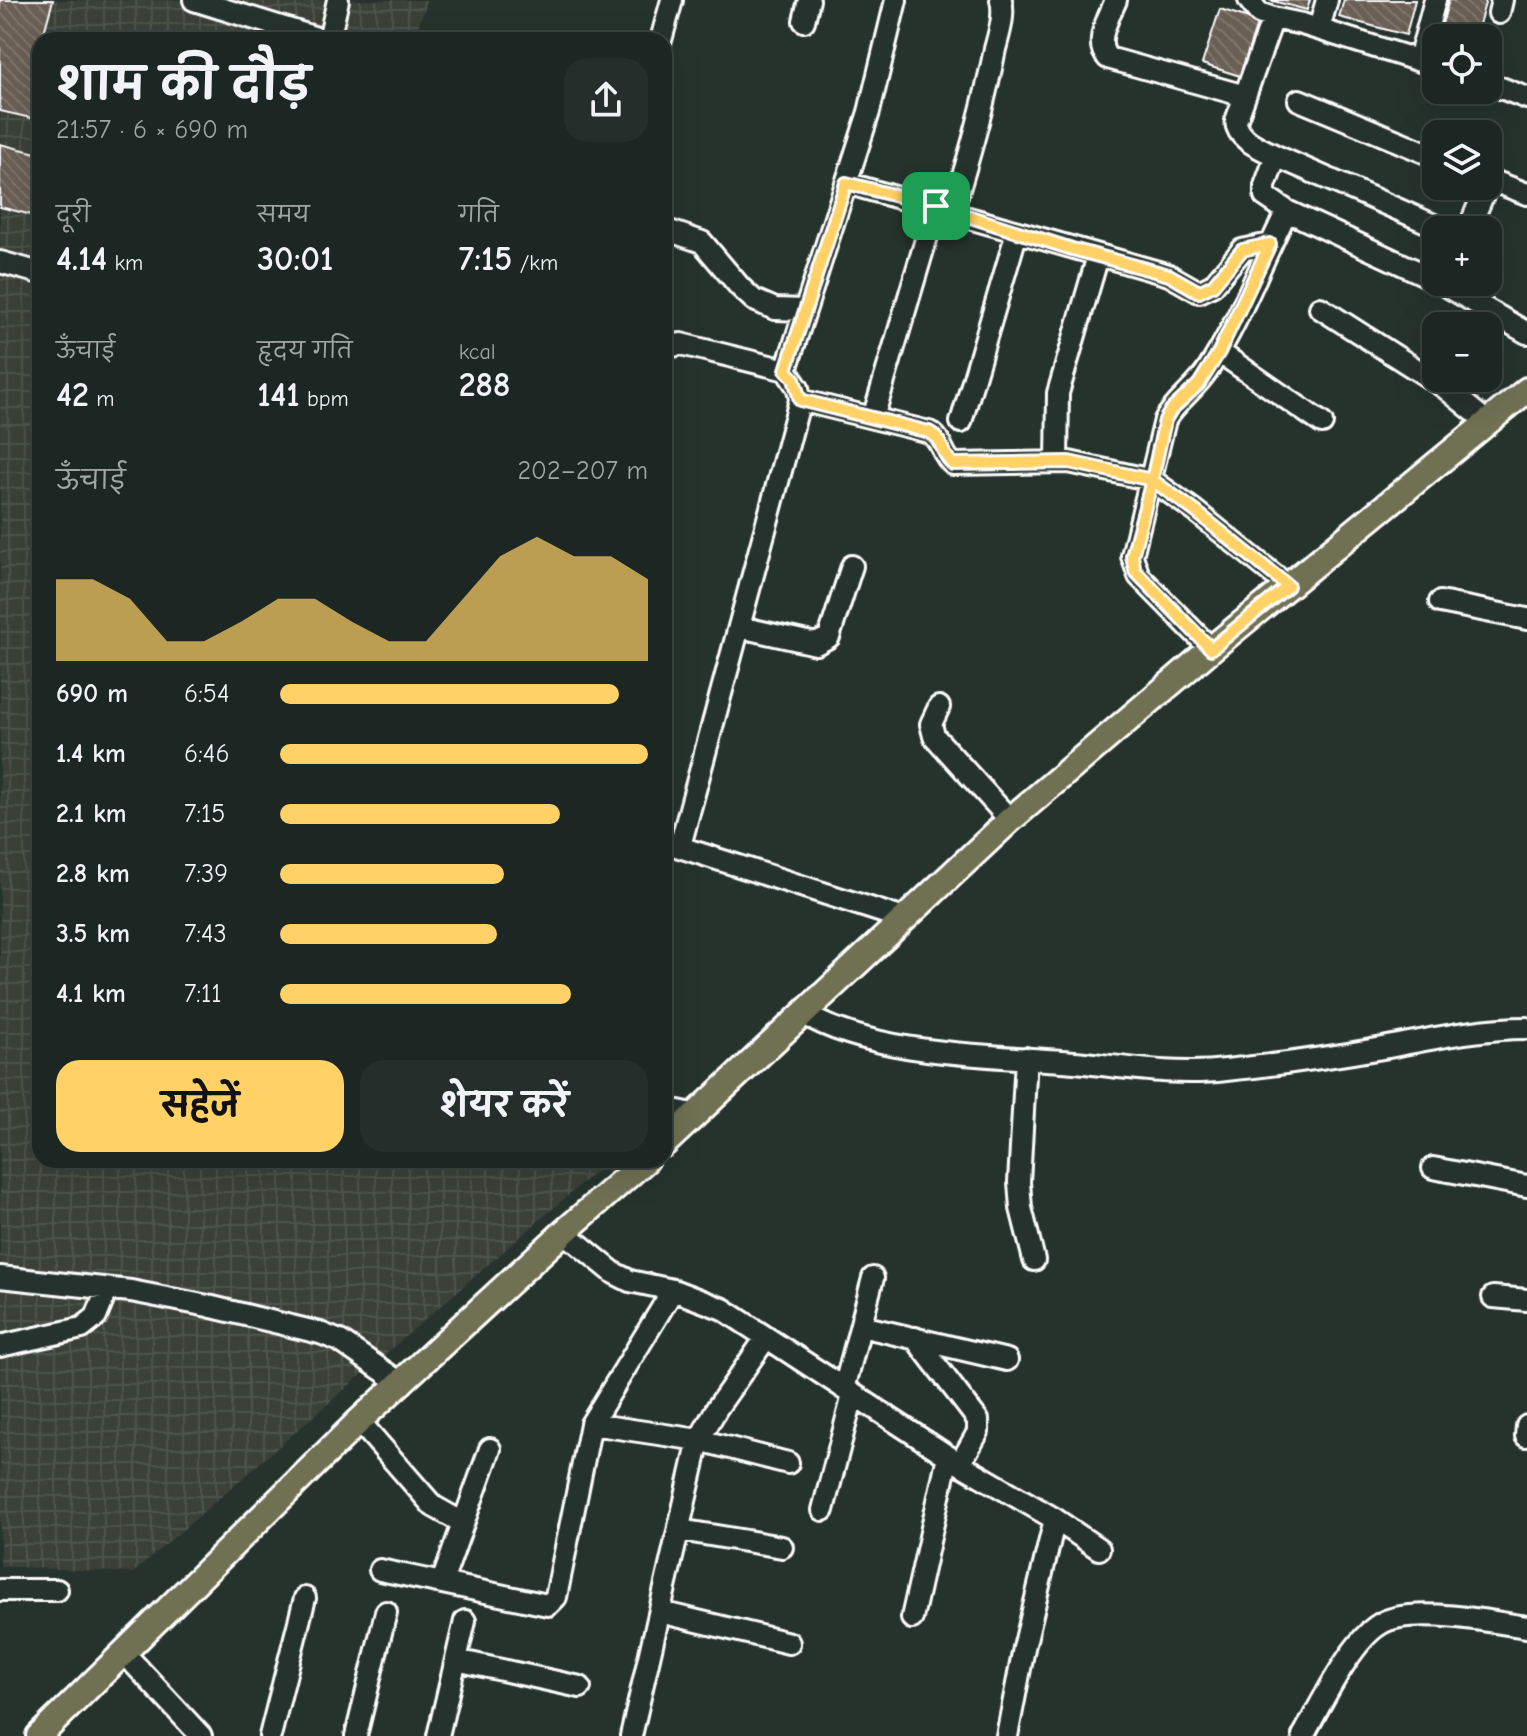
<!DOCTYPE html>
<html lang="hi">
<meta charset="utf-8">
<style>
:root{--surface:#1c2622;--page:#252e2a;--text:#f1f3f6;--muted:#a0a5a5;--line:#3a4340;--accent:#ffd166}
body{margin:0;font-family:"Comic Neue","Playpen Sans Deva",sans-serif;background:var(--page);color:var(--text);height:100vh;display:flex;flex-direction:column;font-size:30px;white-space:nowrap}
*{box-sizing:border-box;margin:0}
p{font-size:26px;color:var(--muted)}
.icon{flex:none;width:44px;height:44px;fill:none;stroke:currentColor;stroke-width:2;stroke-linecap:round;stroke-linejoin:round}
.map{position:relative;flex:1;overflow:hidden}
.details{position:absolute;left:32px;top:32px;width:640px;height:1136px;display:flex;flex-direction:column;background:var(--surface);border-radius:24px;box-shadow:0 8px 32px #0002,0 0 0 2px var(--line)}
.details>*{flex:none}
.tools{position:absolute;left:1422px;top:24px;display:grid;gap:16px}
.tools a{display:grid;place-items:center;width:80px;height:80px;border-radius:16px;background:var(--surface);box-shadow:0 8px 32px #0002,0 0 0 2px var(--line);font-size:40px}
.pin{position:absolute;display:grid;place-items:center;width:68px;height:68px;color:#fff;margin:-34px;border-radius:16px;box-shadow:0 4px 12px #0006}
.round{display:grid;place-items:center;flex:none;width:84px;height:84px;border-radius:24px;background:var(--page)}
.headline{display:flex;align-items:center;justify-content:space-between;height:136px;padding:0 24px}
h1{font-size:44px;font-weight:700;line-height:60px}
.stats{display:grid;grid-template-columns:repeat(3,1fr);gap:12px;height:136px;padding:8px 24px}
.stats div{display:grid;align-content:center}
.stats b{font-size:34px;font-weight:700}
.stats small{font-size:22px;font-weight:400}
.stats p{font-size:22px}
.chart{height:224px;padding:16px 24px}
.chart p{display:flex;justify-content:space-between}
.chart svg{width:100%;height:144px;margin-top:8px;fill:var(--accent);opacity:.7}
.action{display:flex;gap:16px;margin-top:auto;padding:16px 24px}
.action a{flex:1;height:92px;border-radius:24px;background:var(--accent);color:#111;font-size:32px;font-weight:700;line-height:92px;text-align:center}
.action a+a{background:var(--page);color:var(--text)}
ul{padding:0 24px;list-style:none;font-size:26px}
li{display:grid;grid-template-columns:128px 96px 1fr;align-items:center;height:60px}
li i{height:20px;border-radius:10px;background:var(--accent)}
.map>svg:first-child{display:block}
</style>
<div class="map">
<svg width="1527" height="1736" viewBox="0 0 1527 1736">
<defs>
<pattern id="industrial-grid" width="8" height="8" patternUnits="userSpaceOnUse" patternTransform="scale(2)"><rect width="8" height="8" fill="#3a4039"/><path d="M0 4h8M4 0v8" fill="none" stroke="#4e534d"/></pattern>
<pattern id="building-back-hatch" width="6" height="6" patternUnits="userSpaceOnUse" patternTransform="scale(2)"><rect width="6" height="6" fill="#695e54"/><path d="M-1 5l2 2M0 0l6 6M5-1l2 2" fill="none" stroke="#80766e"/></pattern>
</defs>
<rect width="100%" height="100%" fill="#26332d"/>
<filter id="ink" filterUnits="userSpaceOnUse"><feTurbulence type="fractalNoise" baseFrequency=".0125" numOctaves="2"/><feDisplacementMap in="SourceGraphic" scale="16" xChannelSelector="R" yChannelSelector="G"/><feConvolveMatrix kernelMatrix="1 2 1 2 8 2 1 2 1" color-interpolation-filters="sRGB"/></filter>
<g filter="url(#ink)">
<!-- industrial -->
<path fill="url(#industrial-grid)" d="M0 0H428L413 40H40V1160H574L602 1166 133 1573 0 1566Z"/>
<!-- building -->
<path fill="url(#building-back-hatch)" stroke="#fff" stroke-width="2" d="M0 0H53L42 40H40L33 77 40 78V120L0 111Z
M1269 0H1310L1307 10Z
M1344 0H1415L1406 35 1339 17Z
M1449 0H1486L1475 38H1438Z
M1220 9 1258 21 1240 76 1202 64Z
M0 144 40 154V201L36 216 0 207Z"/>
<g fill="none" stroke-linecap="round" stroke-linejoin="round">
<!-- minor casing -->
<g stroke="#fff" stroke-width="26">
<path id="minor" d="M194 0 323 40
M1116 0C1109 17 1093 43 1108 58L1245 96
M1249 0 1259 13 1273 18 1302 24 1436 66
M1499 13 1502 0
M1273 18 1236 121C1237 140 1261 148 1276 156L1265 186V196L1287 211 1436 280
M804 21 809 0
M1319 29 1327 0
M329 40 338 0
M661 40 672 0
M1419 60 1435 0
M1488 83 1527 98
M1299 100 1436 157
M1276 156 1445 230
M1488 179 1527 194
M846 183 1169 275 1199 292 1213 285 1242 250 1270 244
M952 212C969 158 984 105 995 49 999 34 1005 15 1001 0
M664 229 702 242 740 287 754 300 775 309 805 310
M1468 230 1487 186
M0 262 40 273
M1440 282 1527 333
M1320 308 1444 387 1487 422
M664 348 681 344 786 370 798 388 800 400 680 846
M1219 352 1322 423
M786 370 869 112 896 0
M800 400 929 432C943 439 941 455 953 464L1069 462 1152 480 1195 511 1288 586
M873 418 936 206
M961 422 1017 232
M1057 461 1058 393 1098 256
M1440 602 1527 619
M740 627 816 644 829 637 852 566
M1211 649 1139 576 1132 556 1165 420C1176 401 1196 389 1209 368 1240 320 1261 262 1287 211
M939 707 931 724 934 736 1010 820
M664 842 904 919
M802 1013C875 1056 990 1055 1075 1062 1124 1067 1176 1076 1226 1070 1278 1065 1331 1057 1383 1048 1431 1039 1478 1028 1527 1028
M1026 1058 1019 1182 1021 1208 1034 1260
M664 1108 697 1115
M1433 1168 1527 1186
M564 1232 614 1273 630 1281 673 1290 723 1309 960 1464 1055 1519 1099 1549
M0 1277 131 1291 208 1306 320 1333 340 1341 402 1384
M1493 1297 1527 1300
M861 1326 1007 1360
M915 1338 978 1420V1432L960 1464
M0 1346 82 1328 96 1317 107 1290
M844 1389 873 1278
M359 1421 433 1506 463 1523
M591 1424 699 1440 788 1463
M1526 1436 1527 1426
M823 1510 853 1395
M680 1530 782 1547
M380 1570 543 1604 548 1605 556 1597 591 1424 673 1290
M442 1582 490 1449
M0 1590H57
M660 1612 789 1643
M912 1618 948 1456
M125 1654 201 1736
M456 1660 580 1687
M270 1736 305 1598
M356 1736 386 1612
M438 1736 465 1621
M631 1736 699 1440 717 1408 766 1338
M1007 1736 1024 1648 1055 1519
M1303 1736C1320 1706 1351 1641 1380 1624 1410 1605 1491 1622 1527 1627"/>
</g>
<!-- major casing -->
<g stroke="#fff" stroke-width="30">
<path id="major" d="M664 1144 1010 820 1211 649 1527 390
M39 1736 359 1421 564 1232 646 1160"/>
</g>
<!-- minor -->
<use href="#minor" stroke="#26332d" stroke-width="20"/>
<!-- major -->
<use href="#major" stroke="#706f52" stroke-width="24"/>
</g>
</g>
<g fill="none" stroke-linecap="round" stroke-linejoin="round" filter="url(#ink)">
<!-- route casing -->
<g stroke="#fff" stroke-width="16">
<path id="route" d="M936 206 846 183 786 370 794 379 800 400 929 432C943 439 941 455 953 464L1069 462 1152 480 1132 556 1135 571 1211 649 1288 586 1195 511 1152 480 1165 420 1171 410 1199 384 1219 352 1270 244 1242 250 1213 285 1199 292 1169 275 1072 249 936 206"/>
</g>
<!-- route -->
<use href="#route" stroke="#ffd166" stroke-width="10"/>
</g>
</svg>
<div class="tools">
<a><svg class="icon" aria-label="locate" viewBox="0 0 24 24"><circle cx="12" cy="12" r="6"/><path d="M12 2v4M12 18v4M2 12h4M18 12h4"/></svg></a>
<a><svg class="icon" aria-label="layers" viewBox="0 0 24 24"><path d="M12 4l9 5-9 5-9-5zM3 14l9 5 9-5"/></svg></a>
<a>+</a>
<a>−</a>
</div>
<div class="pin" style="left:936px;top:206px;background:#1e9e55"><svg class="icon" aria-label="arrive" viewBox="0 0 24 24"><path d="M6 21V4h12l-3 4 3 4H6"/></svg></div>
<section class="details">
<div class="headline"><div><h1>शाम की दौड़</h1><p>21:57 · 6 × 690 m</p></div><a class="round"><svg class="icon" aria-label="share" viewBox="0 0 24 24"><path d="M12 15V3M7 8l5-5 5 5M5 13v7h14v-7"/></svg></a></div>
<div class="stats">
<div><p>दूरी</p><b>4.14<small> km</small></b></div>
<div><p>समय</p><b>30:01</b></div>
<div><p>गति</p><b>7:15<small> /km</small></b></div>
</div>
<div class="stats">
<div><p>ऊँचाई</p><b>42<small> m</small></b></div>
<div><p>हृदय गति</p><b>141<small> bpm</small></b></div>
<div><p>kcal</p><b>288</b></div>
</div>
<div class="chart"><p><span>ऊँचाई</span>202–207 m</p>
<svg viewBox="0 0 160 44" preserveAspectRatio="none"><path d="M0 44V19L10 19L20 25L30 38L40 38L50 32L60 25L70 25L80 32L90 38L100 38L110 25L120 12L130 6L140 12L150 12L160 19V44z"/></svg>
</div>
<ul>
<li><b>690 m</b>6:54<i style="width:92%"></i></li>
<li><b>1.4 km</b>6:46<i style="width:100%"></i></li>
<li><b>2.1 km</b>7:15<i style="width:76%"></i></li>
<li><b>2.8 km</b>7:39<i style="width:61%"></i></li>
<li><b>3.5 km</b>7:43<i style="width:59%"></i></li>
<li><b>4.1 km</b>7:11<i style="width:79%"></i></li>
</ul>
<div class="action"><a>सहेजें</a><a>शेयर करें</a></div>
</section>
</div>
